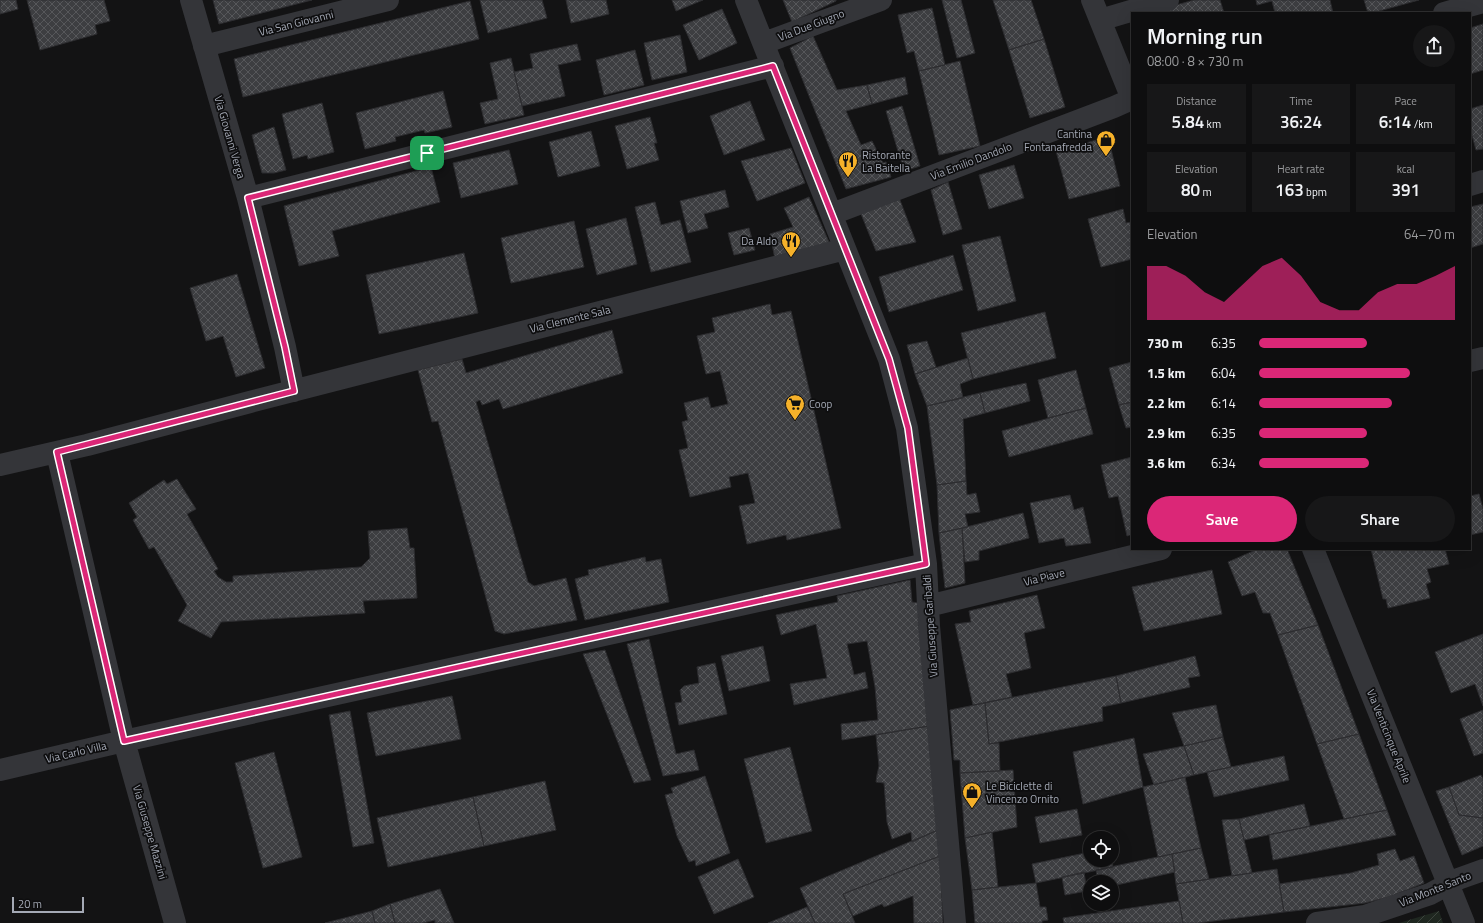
<!DOCTYPE html>
<meta charset="utf-8">
<style>
:root{--surface:#0e0e0f;--page:#171718;--text:#f1f3f6;--muted:#9b9c9e;--line:#2e2e2f;--accent:#db2777}
body{margin:0;font-family:"Titillium Web",sans-serif;background:var(--page);color:var(--text);height:100vh;display:flex;flex-direction:column;font-size:15px;white-space:nowrap}
*{box-sizing:border-box;margin:0}
p{font-size:13px;color:var(--muted)}
.icon{flex:none;width:22px;height:22px;fill:none;stroke:currentColor;stroke-width:2;stroke-linecap:round;stroke-linejoin:round}
.map{position:relative;flex:1;overflow:hidden}
.drawer{position:absolute;left:1131px;top:12px;width:340px;height:538px;display:flex;flex-direction:column;background:var(--surface);border-radius:0px;box-shadow:0 4px 16px #0002,0 0 0 1px var(--line)}
.drawer>*{flex:none}
.fabs{position:absolute;left:1083px;top:831px;display:grid;gap:8px}
.fabs a{display:grid;place-items:center;width:36px;height:36px;border-radius:50%;background:var(--surface);box-shadow:0 4px 16px #0002,0 0 0 1px var(--line);font-size:20px}
.scale{position:absolute;left:12px;bottom:10px;width:72px;box-sizing:border-box;padding-left:4px;border:2px solid #a4a9b5;border-top:0;font-size:11px;line-height:14px;white-space:nowrap;color:#a4a9b5;-webkit-text-stroke:3px #0e0e0f;paint-order:stroke}
.pin{position:absolute;display:grid;place-items:center;width:34px;height:34px;color:#fff;margin:-17px;border-radius:8px;box-shadow:0 2px 6px #0006}
.round{display:grid;place-items:center;flex:none;width:42px;height:42px;border-radius:21px;background:var(--page)}
.head{display:flex;align-items:center;justify-content:space-between;height:68px;padding:0 16px}
h1{font-size:22px;font-weight:600;line-height:30px}
.figures{display:grid;grid-template-columns:repeat(3,1fr);gap:6px;height:68px;padding:4px 16px}
.figures div{display:grid;align-content:center;border-radius:0px;background:var(--page);text-align:center}
.figures b{font-size:17px;font-weight:600}
.figures small{font-size:11px;font-weight:400}
.figures p{font-size:11px}
.chart{height:112px;padding:8px 16px}
.chart p{display:flex;justify-content:space-between}
.chart svg{width:100%;height:72px;margin-top:4px;fill:var(--accent);opacity:.7}
.primary-button{display:flex;gap:8px;margin-top:auto;padding:8px 16px}
.primary-button a{flex:1;height:46px;border-radius:24px;background:var(--accent);color:#fff;font-size:16px;font-weight:600;line-height:46px;text-align:center}
.primary-button a+a{background:var(--page);color:var(--text)}
ul{padding:0 16px;list-style:none;font-size:13px}
li{display:grid;grid-template-columns:64px 48px 1fr;align-items:center;height:30px}
li i{height:10px;border-radius:5px;background:var(--accent)}
.map>svg:first-child{display:block}
</style>
<div class="map">
<svg width="1483" height="923" viewBox="0 0 1483 923">
<defs>
<pattern id="garden-furrows" width="10" height="10" patternUnits="userSpaceOnUse"><rect width="10" height="10" fill="#1f2720"/><path d="M-1 1l2-2M0 10L10 0M9 11l2-2" fill="none" stroke="#3d443e"/></pattern>
<pattern id="building-cross-hatch" width="8" height="8" patternUnits="userSpaceOnUse"><rect width="8" height="8" fill="#3d3e41"/><path d="M0 0l8 8M0 8l8-8" fill="none" stroke="#56575a"/></pattern>
</defs>
<rect width="100%" height="100%" fill="#131314"/>
<!-- garden -->
<path fill="url(#garden-furrows)" d="M1439 911 1443 923H1399Z"/>
<!-- building -->
<path fill="url(#building-cross-hatch)" stroke="#2d2d30" d="M0 0H16L18 9 0 14Z
M27 0H104L110 21 95 25 97 34 40 50Z
M213 0H312L219 24Z
M480 0H542L547 18 488 33Z
M566 0H606L609 14 571 23Z
M672 0H703L676 11Z
M783 0H836V1L792 22Z
M942 0H961L975 53 957 58Z
M993 0H1031L1044 39 1009 50Z
M1194 0H1220L1224 13H1160L1159 10Z
M1256 0H1330L1333 13H1275L1272 1 1257 5Z
M1364 0H1419L1372 13H1368Z
M470 1 479 39 243 97 234 59Z
M932 8 945 65 919 71 914 51 907 53 898 15Z
M722 9 737 43 699 60 683 25Z
M1483 24V70L1470 74V28Z
M680 35 687 72 652 80 644 43Z
M813 36 837 90 867 85 872 104 846 111 861 145 872 141 883 163 886 162 891 177 846 189 790 48Z
M1044 39 1065 107 1030 118 1009 50Z
M577 44 581 60 558 65 565 96 522 106 514 72 533 68 530 54Z
M635 50 644 85 604 95 596 60Z
M511 58 524 115 485 124 480 103 498 99 490 63Z
M960 61 980 146 939 155 919 71Z
M905 77 908 94 872 104 867 85Z
M443 91 452 127 425 133 424 130 395 137 396 141 365 149 356 113Z
M750 101 765 140 724 155 710 116Z
M322 103 334 152 308 159 307 155 293 159 282 114Z
M1483 105V149L1476 150 1470 128V109Z
M902 106 920 166 904 171 886 111Z
M650 117 657 143H654L659 160 627 169 615 126Z
M274 127 286 170 274 173H262L252 135Z
M591 131 600 166 558 177 549 142Z
M1108 137 1120 186 1069 199 1056 151Z
M791 148 805 183 757 201 741 161Z
M509 150 518 184 461 198 453 163Z
M1014 165 1024 198 989 209 979 175Z
M431 167 440 202 332 231 339 256 299 266 284 206Z
M948 182 962 229 943 235 931 190Z
M725 190 729 207 704 214 708 228 688 233 680 201Z
M898 195 916 242 876 251 859 209Z
M809 197 829 242 808 252 775 259 770 234 793 227 784 208Z
M655 202 661 225 680 220 691 262 651 272 635 207Z
M1483 204V244L1470 248V207Z
M1123 209 1126 223 1132 222V259L1101 267 1088 219Z
M626 218 637 264 597 275 586 229Z
M574 221 584 267 511 283 501 238Z
M749 228 755 250 734 255 728 233Z
M1000 236 1016 301 978 311 962 245Z
M464 253 478 313 379 334 366 275Z
M953 255 963 290 889 312 879 277Z
M237 274 265 368 236 377 223 336 206 341 190 288Z
M770 304 772 315 791 311 841 528 787 540 786 535 747 544 739 506 755 503 748 473 729 477 731 487 690 497 679 450 688 448 682 422 688 420 684 403 708 397 711 408 728 404 720 371 706 374 697 336 715 332 712 318Z
M1045 312 1056 358 973 379 961 333Z
M612 330 623 373 503 409 499 399 482 405 480 400 476 402 528 582 534 586 566 578 577 620 504 634 495 631 438 421 432 422 418 370 462 359 466 373Z
M927 341 936 367 915 374 907 345Z
M968 358 973 379 960 384 963 398 927 406 915 374Z
M1132 362V402L1119 405 1109 368Z
M1076 370 1086 408 1048 418 1038 380Z
M1026 383 1030 401 985 413 980 393Z
M980 393 985 413 963 419 966 481 937 485 927 406Z
M1132 402V427L1126 428 1119 405Z
M1086 408 1093 434 1009 457 1002 431Z
M1132 457V534L1127 536 1118 496 1109 498 1101 465Z
M177 479 196 509 187 514 218 569 214 571 218 577 226 582H233V576L361 567 370 558 368 531 407 528 410 548H414L417 598 363 601 365 613 221 622 211 638 178 621 187 605 154 547 149 549 133 520 137 517 129 503 164 480 167 484Z
M966 481 967 495 976 493 980 512 965 514 968 527 939 533 937 485Z
M1479 494 1483 509V532L1470 535V496Z
M1070 495 1074 510 1083 507 1091 543 1066 546 1064 538 1039 543 1030 503Z
M1023 513 1029 538 979 551V560L965 562 962 528Z
M962 528 965 583 945 588 939 533Z
M1258 549H1287L1318 625 1278 635 1270 613H1263L1255 592 1242 596 1228 562Z
M1371 549H1445L1449 564 1427 569 1431 582 1426 584 1430 598 1388 608 1386 599H1383Z
M645 557 646 562 661 559 669 602 585 620 575 579 589 575 588 570Z
M1212 570 1222 614 1144 631 1132 587Z
M910 580 912 602 918 603 929 726 842 740 841 724 878 720 875 687 867 641 847 644 854 675 865 672 868 688 794 705 790 684 827 678 816 624 781 635 776 615 838 602 837 596Z
M1037 595 1045 628 1024 633 1031 668 1006 674 1012 697 973 705 955 624 971 622 969 611Z
M1318 625 1359 734 1317 744 1278 635Z
M1483 634V706L1475 684 1451 693 1435 652Z
M649 639 676 754 694 750 699 770 663 776 627 644Z
M763 646 770 681 729 691 721 656Z
M605 650 651 780 634 783 583 654Z
M1195 656 1200 676 1188 678 1190 687 1121 703 1116 676Z
M715 663 727 714 679 725 675 703 682 702 680 690 684 686 699 683 697 667Z
M1116 676 1121 703 1102 707 1103 721 989 744 985 703Z
M452 696 461 739 376 756 367 713Z
M985 703 989 744 999 743 1000 771 960 773V760H954L950 710Z
M1216 705 1223 737 1184 746 1172 713Z
M1483 710V753L1474 756 1460 719Z
M350 711 374 843 353 847 329 715Z
M929 726 938 830 912 842 911 832 892 839 887 822 884 783 876 782 877 775 879 766 876 735Z
M1359 734 1387 810 1344 819 1317 744Z
M1223 737 1231 767 1194 775 1184 746Z
M1134 738 1143 787 1083 804 1073 752Z
M1184 746 1194 775 1154 785 1143 754Z
M790 747 812 831 766 843 744 759Z
M274 752 302 857 263 868 235 763Z
M1284 756 1289 780 1214 797 1207 772Z
M1013 770 1017 827 965 838 960 773Z
M1481 775 1483 779V818L1459 815 1449 787Z
M705 776 730 853 696 866 695 860 689 862 677 836 665 795 673 793 671 788Z
M1185 777 1201 848 1158 857 1143 787Z
M545 781 556 830 484 846 473 797Z
M1449 787 1459 815 1483 818V846L1462 855 1436 791Z
M473 797 484 846 388 867 377 818Z
M1304 804 1310 826 1244 840 1239 819Z
M1077 809 1082 835 1040 843 1035 817Z
M1387 810 1396 835 1273 860 1269 835Z
M1239 819 1252 873 1232 876 1222 820Z
M938 830 940 856 843 894 855 923H815L800 888Z
M992 832 998 887 972 890 965 838Z
M1201 848 1209 879 1176 884 1172 854Z
M1395 849 1400 861 1414 856 1424 883 1389 897 1365 903 1284 912 1279 884 1351 873 1379 865 1377 854Z
M1090 852V860H1112L1113 867 1036 883 1032 864Z
M1172 854 1175 872 1112 886V882H1098L1096 870Z
M940 856 943 923H914L913 896 884 907 882 904 853 916 843 894Z
M738 859 754 897 714 914 698 877Z
M1277 869 1284 912 1198 923H1183L1176 884Z
M1084 872 1087 891 1065 895 1062 877Z
M1036 883 1040 907H1046L1048 920 1042 921V923H975L972 890Z
M440 889 454 923H435V920L423 923H395L390 904Z
M1179 901 1183 923H1064L1063 918Z
M390 904 395 923H375L372 911Z
M807 907 815 923H768Z
M372 911 375 923H325Z"/>
<g fill="none" stroke-linecap="round" stroke-linejoin="round">
<!-- minor -->
<path stroke="#343539" stroke-width="22" d="M191 0 248 198 285 347 294 391
M746 0 889 359 907 428 926 564 929 626 955 923
M1092 0 1132 99
M1444 13 1483 2
M1100 20 1168 0
M764 43 881 0
M204 46 388 0
M1470 185 1483 181
M248 198 773 66
M832 214 1114 107 1132 99
M1470 361 1483 358
M57 453 124 741 175 923
M0 465 87 445 250 402 845 249
M1313 549 1464 923
M928 606 1161 549
M0 770 124 741 926 564
M1317 923 1365 916 1430 894 1458 879 1483 870"/>
</g>
<g fill="none" stroke-linecap="round" stroke-linejoin="round">
<!-- route casing -->
<g stroke="#fff" stroke-width="8">
<path id="route" d="M773 66 889 359 908 428 926 564 124 741 57 452 294 391 285 347 248 198Z"/>
</g>
<!-- route -->
<use href="#route" stroke="#db2777" stroke-width="5"/>
</g>
<!-- icons -->
<defs>
<g id="shop-pin" transform="scale(1)"><path d="M0 17L-7.5 6A9.5 9.5 0 1 1 7.5 6Z" fill="#f5b12a" stroke="#0e0e0f"/><path d="M-5-2.5h2.3a2.7 3.5 0 0 1 5.4 0H5L5.5 6h-11ZM-1.5-2.5h3a1.5 2.3 0 0 0-3 0Z" fill="#111"/></g>
<g id="restaurant-pin" transform="scale(1)"><path d="M0 17L-7.5 6A9.5 9.5 0 1 1 7.5 6Z" fill="#f5b12a" stroke="#0e0e0f"/><path d="M-5-6h1v4h1v-4h1v4h1v-4h1v5L-1.5 .5V6h-2V.5L-5-1ZM5-6V6H3V1.5H1.5Q1.5-4 5-6Z" fill="#111"/></g>
<g id="supermarket-pin" transform="scale(1)"><path d="M0 17L-7.5 6A9.5 9.5 0 1 1 7.5 6Z" fill="#f5b12a" stroke="#0e0e0f"/><path d="M-6-5.5h2.5l.6 2H6L4.5 2H-2.5L-4.4-4H-6ZM-1.5 3.2a1.3 1.3 0 1 0 .1 0ZM3 3.2a1.3 1.3 0 1 0 .1 0Z" fill="#111"/></g>
</defs>
<g fill-rule="evenodd">
<use href="#shop-pin" x="1106" y="140"/>
<use href="#restaurant-pin" x="848" y="161"/>
<use href="#restaurant-pin" x="791" y="241"/>
<use href="#supermarket-pin" x="795" y="404"/>
<use href="#shop-pin" x="972" y="792"/>
</g>
<g text-anchor="middle" dominant-baseline="central" stroke-width="3.5" stroke-linejoin="round" paint-order="stroke">
<!-- street labels -->
<g font-size="11" fill="#a4a9b5" stroke="#0e0e0f">
<text transform="translate(296 23) rotate(-14)">Via San Giovanni</text>
<text transform="translate(811 25) rotate(-21)">Via Due Giugno</text>
<text transform="translate(230 137) rotate(74)">Via Giovanni Verga</text>
<text transform="translate(971 161) rotate(-21)">Via Emilio Dandolo</text>
<text transform="translate(570 319) rotate(-14)">Via Clemente Sala</text>
<text transform="translate(1044 577) rotate(-14)">Via Piave</text>
<text transform="translate(930 626) rotate(-94)">Via Giuseppe Garibaldi</text>
<text transform="translate(1389 736) rotate(68)">Via Venticinque Aprile</text>
<text transform="translate(76 752) rotate(-13)">Via Carlo Villa</text>
<text transform="translate(150 832) rotate(74)">Via Giuseppe Mazzini</text>
<text transform="translate(1435 889) rotate(-22)">Via Monte Santo</text>
</g>
<!-- poi labels -->
<g font-size="11" fill="#a4a9b5" stroke="#0e0e0f" text-anchor="start">
<text x="1092" y="134" text-anchor="end">Cantina<tspan x="1092" dy="13">Fontanafredda</tspan></text>
<text x="862" y="155">Ristorante<tspan x="862" dy="13">La Baitella</tspan></text>
<text x="777" y="241" text-anchor="end">Da Aldo</text>
<text x="809" y="404">Coop</text>
<text x="986" y="786">Le Biciclette di<tspan x="986" dy="13">Vincenzo Ornito</tspan></text>
</g>
</g>
</svg>
<div class="fabs">
<a><svg class="icon" aria-label="locate" viewBox="0 0 24 24"><circle cx="12" cy="12" r="6"/><path d="M12 2v4M12 18v4M2 12h4M18 12h4"/></svg></a>
<a><svg class="icon" aria-label="layers" viewBox="0 0 24 24"><path d="M12 4l9 5-9 5-9-5zM3 14l9 5 9-5"/></svg></a>
</div>
<div class="scale">20 m</div>
<div class="pin" style="left:427px;top:153px;background:#1e9e55"><svg class="icon" aria-label="arrive" viewBox="0 0 24 24"><path d="M6 21V4h12l-3 4 3 4H6"/></svg></div>
<section class="drawer">
<div class="head"><div><h1>Morning run</h1><p>08:00 · 8 × 730 m</p></div><a class="round"><svg class="icon" aria-label="share" viewBox="0 0 24 24"><path d="M12 15V3M7 8l5-5 5 5M5 13v7h14v-7"/></svg></a></div>
<div class="figures">
<div><p>Distance</p><b>5.84<small> km</small></b></div>
<div><p>Time</p><b>36:24</b></div>
<div><p>Pace</p><b>6:14<small> /km</small></b></div>
</div>
<div class="figures">
<div><p>Elevation</p><b>80<small> m</small></b></div>
<div><p>Heart rate</p><b>163<small> bpm</small></b></div>
<div><p>kcal</p><b>391</b></div>
</div>
<div class="chart"><p><span>Elevation</span>64–70 m</p>
<svg viewBox="0 0 160 44" preserveAspectRatio="none"><path d="M0 44V11L10 11L20 17L30 27L40 33L50 22L60 11L70 6L80 17L90 33L100 38L110 38L120 27L130 22L140 22L150 17L160 11V44z"/></svg>
</div>
<ul>
<li><b>730 m</b>6:35<i style="width:55%"></i></li>
<li><b>1.5 km</b>6:04<i style="width:77%"></i></li>
<li><b>2.2 km</b>6:14<i style="width:68%"></i></li>
<li><b>2.9 km</b>6:35<i style="width:55%"></i></li>
<li><b>3.6 km</b>6:34<i style="width:56%"></i></li>
</ul>
<div class="primary-button"><a>Save</a><a>Share</a></div>
</section>
</div>
